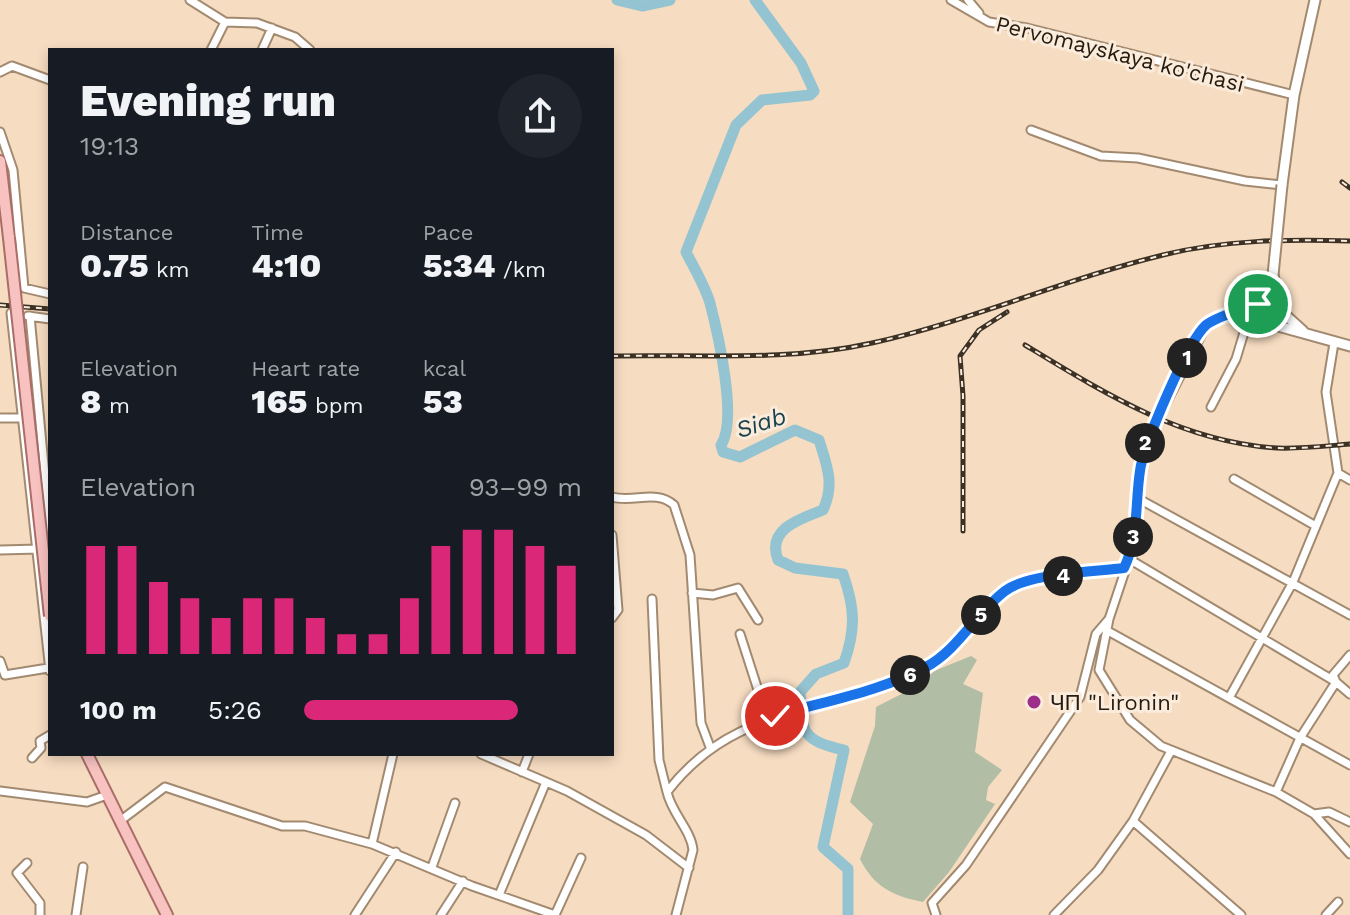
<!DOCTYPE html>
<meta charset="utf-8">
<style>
:root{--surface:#171b24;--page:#20242c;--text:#f1f3f6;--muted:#9ea1a6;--accent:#db2777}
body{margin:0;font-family:"Work Sans",sans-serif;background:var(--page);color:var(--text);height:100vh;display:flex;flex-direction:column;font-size:30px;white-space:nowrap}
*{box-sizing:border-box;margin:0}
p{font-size:26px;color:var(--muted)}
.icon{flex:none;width:44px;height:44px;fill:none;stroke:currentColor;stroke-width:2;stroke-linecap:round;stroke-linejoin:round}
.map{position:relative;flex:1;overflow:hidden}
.drawer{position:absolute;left:48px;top:48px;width:566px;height:708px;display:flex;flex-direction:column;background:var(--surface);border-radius:0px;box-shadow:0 4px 12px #0003}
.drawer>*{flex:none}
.pin{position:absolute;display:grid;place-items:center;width:68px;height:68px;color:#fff;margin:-34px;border:4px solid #fff;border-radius:50%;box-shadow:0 2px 8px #0007}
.km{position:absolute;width:40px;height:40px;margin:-20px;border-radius:50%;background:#222;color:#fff;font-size:22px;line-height:40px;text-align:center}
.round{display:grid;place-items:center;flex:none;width:84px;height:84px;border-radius:42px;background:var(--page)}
.headline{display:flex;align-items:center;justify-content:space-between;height:136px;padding:0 32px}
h1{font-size:44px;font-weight:800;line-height:60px}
.metrics{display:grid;grid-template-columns:repeat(3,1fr);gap:12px;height:136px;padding:8px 32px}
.metrics div{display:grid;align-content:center}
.metrics b{font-size:34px;font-weight:800}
.metrics small{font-size:22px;font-weight:400}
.metrics p{font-size:22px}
.chart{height:224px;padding:16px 32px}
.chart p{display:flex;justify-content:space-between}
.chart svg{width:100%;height:144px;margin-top:8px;stroke:var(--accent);stroke-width:6}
ul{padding:0 32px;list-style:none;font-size:26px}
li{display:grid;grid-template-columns:128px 96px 1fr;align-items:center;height:60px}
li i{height:20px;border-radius:10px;background:var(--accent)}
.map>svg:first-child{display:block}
</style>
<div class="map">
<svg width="1350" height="915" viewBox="0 0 1350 915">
<rect width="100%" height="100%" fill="#f6dcc1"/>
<!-- green -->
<path fill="#b1bda4" d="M971 656 977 660 963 684 983 693 975 752 1002 770 988 787 986 800 995 804 949 872 923 902C893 896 874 887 860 859L873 824 850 802 875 726 876 707 921 684 934 671Z"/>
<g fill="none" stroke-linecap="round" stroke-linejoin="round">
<!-- river -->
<path stroke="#94c4d1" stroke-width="11" d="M617 0 642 6 670 0
M755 0 801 63 814 91 810 95 762 100 736 125 686 252C694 268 705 286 710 303 718 334 738 420 721 445L723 452 740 457 795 430 819 440C827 466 835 484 823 510 800 519 766 529 778 560L795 568 843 574C855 608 856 629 844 663L816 674 800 692C802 734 802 740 844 750L823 847 848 869V915"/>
<!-- street casing -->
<g stroke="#a28a70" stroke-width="11">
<path id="street" d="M190 0 225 22 257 23 295 37 310 50
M951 0 989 22 1027 28 1294 95
M968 0 979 13
M211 50 225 22
M262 50 272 28
M0 72 12 66 50 80
M1031 130 1101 156 1138 158 1245 181 1282 185
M0 132 13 170 24 288 50 294
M1258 304 1206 326 1145 444 1139 473V507L1129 559 1109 619 1099 670 1130 720 1161 746 1276 792 1314 814 1350 854
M11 313 50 671
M28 316 50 319
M30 316 50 529
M1334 343 1326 392 1338 473 1350 480
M1211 407 1236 359 1249 316
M0 418H27
M1234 479 1314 525
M612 497C634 503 656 489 674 505L690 555 701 723 710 747
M1139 499 1350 615
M612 535 618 610 612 618
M0 550 39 549
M1129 559 1336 682 1350 694
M692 593 713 595 738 588 758 620
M652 599 659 760 667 792
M1106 630 1350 765
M740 634 767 718
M0 661 5 675 48 668
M1229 698 1293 582 1338 473
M1171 751 1133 821 1241 915
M481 754 567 791 646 835 689 868
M32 758 41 748 40 741 50 735
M522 772 529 754
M0 791 87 802 107 795
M1276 792 1300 738 1336 682 1333 675 1350 655
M1314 814 1329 812 1350 822
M120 821 165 787 282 826H305L372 844 472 886 555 915 581 858
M372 844 393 754
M27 863 17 873 40 903V915
M432 867 455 803
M499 895 546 782
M76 915 83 867
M355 915 396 852
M441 915 463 881
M676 915 693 850C691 830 672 814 667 792 739 698 835 718 926 667 963 646 982 596 1021 582 1052 572 1092 572 1124 568
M936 915 932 903 966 865 1080 697 1096 634 1108 620
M1054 915 1098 870 1133 821
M1326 915 1338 902"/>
</g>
<!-- secondary casing -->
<g stroke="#a28a70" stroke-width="13">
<path id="secondary" d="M1282 185 1294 95 1315 0
M1273 275 1279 301
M1256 311a13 13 0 1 1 26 0a13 13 0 1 1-26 0Z
M1282 312 1303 331
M1271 324 1350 346"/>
</g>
<!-- primary casing -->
<g stroke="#aa6d67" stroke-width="14">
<path id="primary" d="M0 161 9 238
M87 754 167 915"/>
</g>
<!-- street -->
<use href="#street" stroke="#fff" stroke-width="7"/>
<!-- secondary -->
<use href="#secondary" stroke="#fff" stroke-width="9"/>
<!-- primary -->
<use href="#primary" stroke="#f7c2c0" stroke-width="10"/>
<!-- rail casing -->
<g stroke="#3c3125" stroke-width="5">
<path id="rail" d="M1342 182 1350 188
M0 305 50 309
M1025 345C1104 393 1182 442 1277 448 1301 449 1325 446 1350 444
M612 356C698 354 787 362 872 343 971 321 1064 279 1163 255 1223 240 1288 239 1350 241
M963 531V396L960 356 979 330 1007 312"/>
</g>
<!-- rail -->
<use href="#rail" stroke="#fbebdb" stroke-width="2" stroke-dasharray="6" stroke-linecap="butt"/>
<!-- secondary-bridge casing -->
<g stroke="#a28a70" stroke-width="13" stroke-linecap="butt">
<path id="secondary-bridge" d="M1273 275 1282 185"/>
</g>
<!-- primary-bridge casing -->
<g stroke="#aa6d67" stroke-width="14" stroke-linecap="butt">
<path id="primary-bridge" d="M9 238 50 616"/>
</g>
<!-- secondary-bridge -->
<use href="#secondary-bridge" stroke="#fff" stroke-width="9"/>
<!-- primary-bridge -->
<use href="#primary-bridge" stroke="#f7c2c0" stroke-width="10"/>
</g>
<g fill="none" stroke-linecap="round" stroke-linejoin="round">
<!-- route casing -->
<g stroke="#fff" stroke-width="16">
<path id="route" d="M775 716C825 701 879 692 926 667 959 649 976 613 1005 591 1028 573 1094 572 1124 568 1139 537 1135 503 1140 471 1143 445 1188 341 1206 325 1219 315 1243 310 1258 304"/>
</g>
<!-- route -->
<use href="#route" stroke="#1a73e8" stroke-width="10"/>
</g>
<!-- markers -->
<circle fill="#9d2d8a" stroke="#fbebdb" stroke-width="3" cx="1034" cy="702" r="8"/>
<g text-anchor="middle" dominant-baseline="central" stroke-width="6" stroke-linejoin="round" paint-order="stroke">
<!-- street labels -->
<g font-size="22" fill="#231a10" stroke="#fbebdb">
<text transform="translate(1120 54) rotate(14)">Pervomayskaya ko'chasi</text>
</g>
<!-- poi labels -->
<g font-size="22" fill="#231a10" stroke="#fbebdb" text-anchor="start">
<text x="1050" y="702">ЧП "Lironin"</text>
</g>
<!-- water labels -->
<g font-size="24" font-style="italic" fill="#18434e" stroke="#fbebdb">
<text transform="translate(761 423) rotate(-18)">Siab</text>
</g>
</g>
</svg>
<div class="pin" style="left:1258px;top:304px;background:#1e9e55"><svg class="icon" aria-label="arrive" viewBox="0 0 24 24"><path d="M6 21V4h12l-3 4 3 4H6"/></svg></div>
<div class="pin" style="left:775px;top:716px;background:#d93025"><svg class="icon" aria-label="check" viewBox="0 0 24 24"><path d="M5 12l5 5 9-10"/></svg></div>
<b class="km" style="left:1187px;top:358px">1</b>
<b class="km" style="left:1145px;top:443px">2</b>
<b class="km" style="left:1133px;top:537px">3</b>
<b class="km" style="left:1063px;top:576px">4</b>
<b class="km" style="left:981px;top:615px">5</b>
<b class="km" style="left:910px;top:675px">6</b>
<section class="drawer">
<div class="headline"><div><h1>Evening run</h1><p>19:13</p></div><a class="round"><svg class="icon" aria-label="share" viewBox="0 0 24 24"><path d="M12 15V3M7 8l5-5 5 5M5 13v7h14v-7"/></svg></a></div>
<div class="metrics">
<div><p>Distance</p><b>0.75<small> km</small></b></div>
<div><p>Time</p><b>4:10</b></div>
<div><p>Pace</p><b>5:34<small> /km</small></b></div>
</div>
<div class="metrics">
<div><p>Elevation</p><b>8<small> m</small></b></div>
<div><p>Heart rate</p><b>165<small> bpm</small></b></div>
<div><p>kcal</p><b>53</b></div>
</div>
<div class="chart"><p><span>Elevation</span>93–99 m</p>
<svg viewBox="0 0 160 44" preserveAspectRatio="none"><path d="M5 44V11M15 44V11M25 44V22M35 44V27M45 44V33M55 44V27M65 44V27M75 44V33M85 44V38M95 44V38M105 44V27M115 44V11M125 44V6M135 44V6M145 44V11M155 44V17"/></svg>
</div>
<ul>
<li><b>100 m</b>5:26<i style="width:77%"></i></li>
</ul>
</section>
</div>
